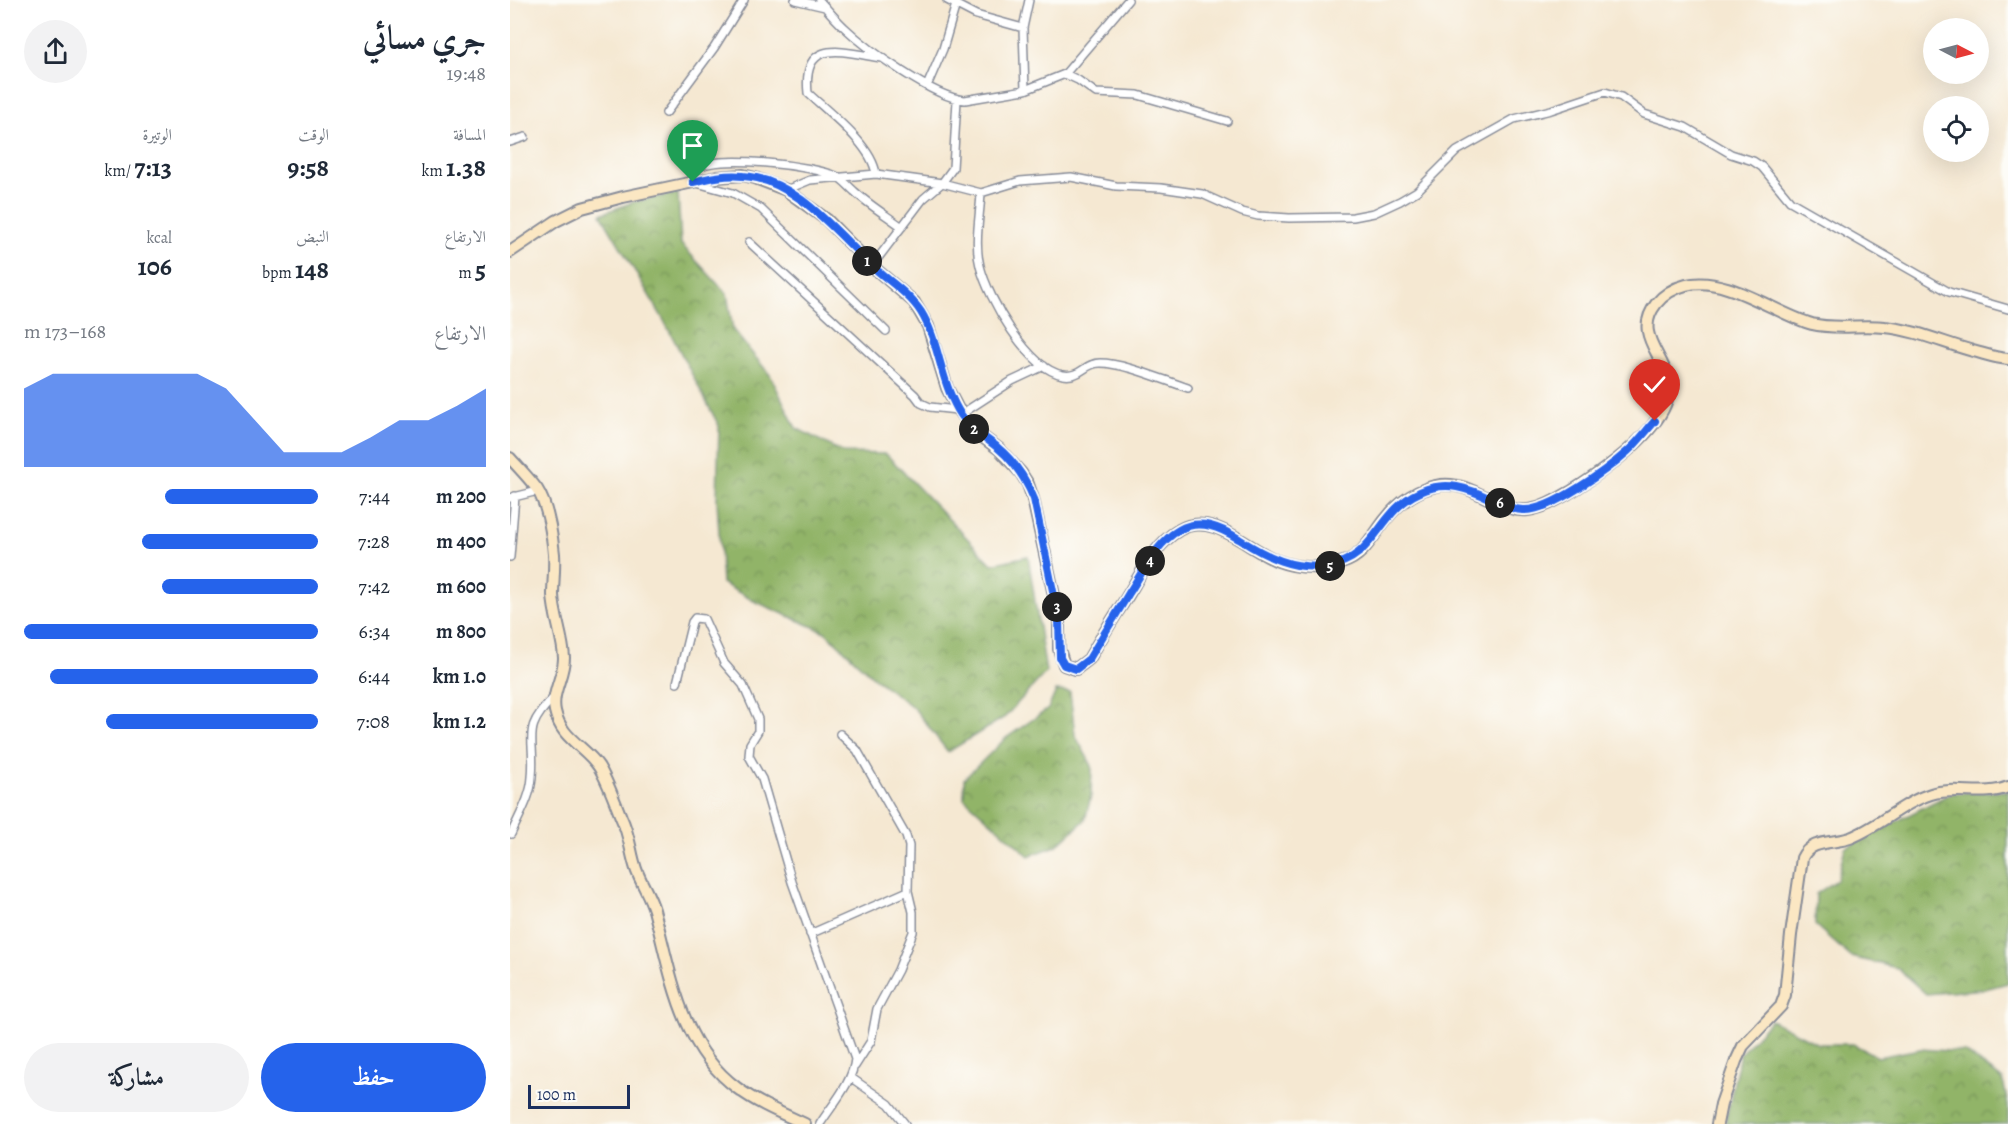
<!DOCTYPE html>
<html lang="ar">
<meta charset="utf-8">
<style>
:root{--surface:#fff;--page:#f2f2f3;--text:#1f2937;--muted:#747a83;--accent:#2563eb}
body{margin:0;font-family:Alegreya,Amiri,serif;background:var(--page);color:var(--text);direction:rtl;height:100vh;display:flex;flex-direction:column;font-size:22px;white-space:nowrap}
*{box-sizing:border-box;margin:0}
p{font-size:20px;color:var(--muted)}
.icon{flex:none;width:33px;height:33px;fill:none;stroke:currentColor;stroke-width:2;stroke-linecap:round;stroke-linejoin:round}
.map{position:relative;flex:1;overflow:hidden;direction:ltr}
.panel{display:flex;flex-direction:column;background:var(--surface);width:510px}
.panel>*{flex:none}
.needle{width:39px;rotate:96deg}
.buttons{position:absolute;left:1413px;top:18px;display:grid;gap:12px}
.buttons a{display:grid;place-items:center;width:66px;height:66px;border-radius:50%;background:var(--surface);box-shadow:0 6px 24px #0002;font-size:30px}
.scale{position:absolute;left:18px;bottom:15px;width:102px;box-sizing:border-box;padding-left:6px;border:3px solid #1b2f5e;border-top:0;font-size:16px;line-height:21px;white-space:nowrap;color:#1b2f5e;-webkit-text-stroke:4px #fdfcf7;paint-order:stroke}
.pin{position:absolute;display:grid;place-items:center;width:51px;height:51px;color:#fff;margin:-62px -26px;border-radius:50% 50% 50% 0;rotate:-45deg;box-shadow:0 0 6px #0007}
.pin .icon{rotate:45deg}
.km{position:absolute;width:30px;height:30px;margin:-15px;border-radius:50%;background:#222;color:#fff;font-size:16px;line-height:30px;text-align:center}
.round{display:grid;place-items:center;flex:none;width:63px;height:63px;border-radius:32px;background:var(--page)}
.headline{display:flex;align-items:center;justify-content:space-between;height:102px;padding:0 24px}
h1{font-size:33px;font-weight:700;line-height:45px}
.stats{display:grid;grid-template-columns:repeat(3,1fr);gap:9px;height:102px;padding:6px 24px}
.stats div{display:grid;align-content:center}
.stats b{font-size:26px;font-weight:700}
.stats small{font-size:16px;font-weight:400}
.stats p{font-size:16px}
.chart{height:168px;padding:12px 24px}
.chart p{display:flex;justify-content:space-between}
.chart svg{width:100%;height:108px;margin-top:6px;fill:var(--accent);opacity:.7}
.cta{display:flex;gap:12px;margin-top:auto;padding:12px 24px}
.cta a{flex:1;height:69px;border-radius:36px;background:var(--accent);color:#fff;font-size:24px;font-weight:700;line-height:69px;text-align:center}
.cta a+a{background:var(--page);color:var(--text)}
ul{padding:0 24px;list-style:none;font-size:20px}
li{display:grid;grid-template-columns:96px 72px 1fr;align-items:center;height:45px}
li i{height:15px;border-radius:8px;background:var(--accent)}
main{display:flex;flex:1;min-height:0}
.map>svg:first-child{display:block}
</style>
<main>
<div class="map">
<svg width="1498" height="1124" viewBox="0 0 1498 1124">
<defs>
<pattern id="forest-crowns" width="20" height="18" patternUnits="userSpaceOnUse" patternTransform="scale(1.5)"><rect width="20" height="18" fill="#91b468"/><path d="M2 6a3 3 0 1 1 6 0M12 15a3 3 0 1 1 6 0" fill="none" stroke="#769359"/></pattern>
</defs>
<rect width="100%" height="100%" fill="#fdfcf7"/>
<filter id="ink" filterUnits="userSpaceOnUse"><feTurbulence type="fractalNoise" baseFrequency=".0167" numOctaves="2"/><feDisplacementMap in="SourceGraphic" scale="12" xChannelSelector="R" yChannelSelector="G"/><feConvolveMatrix kernelMatrix="1 2 1 2 8 2 1 2 1" color-interpolation-filters="sRGB"/></filter>
<filter id="wash" filterUnits="userSpaceOnUse"><feTurbulence type="fractalNoise" baseFrequency=".008" numOctaves="4" result="noise"/><feDisplacementMap in="SourceGraphic" scale="24" xChannelSelector="R" yChannelSelector="G"/><feGaussianBlur stdDeviation="1.35" result="paint"/><feColorMatrix in="noise" values="0 0 0 0 0 0 0 0 0 0 0 0 0 0 0 0 0 1.4 0 .05"/><feComposite in="paint" operator="in"/></filter>
<g filter="url(#wash)">
<rect width="100%" height="100%" fill="#f5e8d2"/>
<!-- forest -->
<path fill="url(#forest-crowns)" stroke="#567263" stroke-width="1.5" d="M168 193 171 244 217 294 223 330 260 375 286 428 334 453 376 454 482 564 518 556 536 672 495 717 438 752 404 708 364 678 315 632 244 601 212 583 207 500 209 426 152 317 91 214 123 202Z
M546 691 560 692 565 735 582 766 581 796 575 820 546 846 519 856 454 798V779L496 738 538 709Z
M1498 791V983L1475 989 1416 994 1387 968 1341 957 1305 925 1306 894 1327 880 1335 848 1441 793Z
M1261 1020 1308 1044H1343L1368 1057 1410 1049 1455 1052 1493 1080 1498 1106V1124H1215L1230 1054Z"/>
</g>
<g filter="url(#ink)">
<g fill="none" stroke-linecap="round" stroke-linejoin="round">
<!-- street casing -->
<g stroke="#888c98" stroke-width="10">
<path id="street" d="M285 0 315 7
M309 0C317 9 325 19 334 27 357 49 424 98 455 100L515 90 555 74 618 0
M437 0 466 15 513 28 515 90
M513 28 519 0
M555 74 568 80 586 93 628 95 717 121
M417 86 433 49 446 4
M156 113 204 48 234 0
M0 142 15 137
M366 174C362 145 319 113 298 93 292 37 332 52 371 58
M276 190 300 180 366 174 432 183 471 193 510 181 561 177 606 186 651 188 692 194 732 212 748 216 779 218 843 217 864 213 890 201 907 191 947 151 1004 119 1041 110 1095 92 1111 97 1134 114 1175 127 1221 154 1243 161 1252 167 1280 201 1439 292 1498 309
M471 193C470 216 464 243 470 266 478 298 518 369 553 375 571 378 574 363 590 363 614 363 653 380 678 388
M239 242 405 395 411 403 420 407 456 411 502 381 534 366
M362 266 413 199 432 183 443 168 447 100
M376 331 251 209 223 193 183 182C183 177 182 173 186 169 203 153 305 166 326 176 333 179 338 186 344 191 358 204 376 215 392 227
M0 498 28 491
M0 557 5 496
M167 683 182 622 185 618 194 619 214 663 233 685 248 719V731L240 744 239 756 252 779 282 882 345 1059C343 1082 322 1105 310 1124
M330 734 347 750 396 836 399 846 398 891 403 912V932L388 970 367 1009 361 1041 345 1066
M1 834C9 816 21 797 22 777 26 736 10 731 44 697
M300 934 398 891
M340 1077 379 1104 395 1124"/>
</g>
<!-- secondary casing -->
<g stroke="#888c98" stroke-width="14">
<path id="secondary" d="M0 252 46 221 72 208 113 197 207 177 233 175 245 178 276 190 317 220 362 266 404 302 418 326 437 388 449 411 474 438 489 449 511 473 518 484 523 499 545 600 549 620V649L554 665 566 669 579 659C591 638 604 617 617 597 631 574 645 544 669 530 703 510 738 550 768 561 789 569 813 569 834 562 854 556 863 535 876 519 889 502 909 488 931 485 963 481 989 513 1018 510 1034 508 1048 499 1062 491 1092 472 1146 435 1157 400 1169 362 1118 340 1146 304 1154 294 1164 288 1176 285 1216 275 1264 313 1302 324 1326 330 1351 324 1375 327 1405 330 1434 343 1463 351 1475 354 1485 358 1498 359
M0 458C9 468 19 478 27 489 38 506 42 534 44 554 45 568 43 582 43 595 44 616 53 637 54 658 54 676 41 693 45 711 51 739 75 746 89 767 98 782 104 800 111 817 120 836 120 851 126 869 131 883 140 896 144 910 161 973 170 1046 227 1088 247 1103 271 1113 295 1124
M1207 1124 1211 1104 1226 1061 1233 1046 1271 1006 1275 995 1281 935 1292 858C1301 839 1323 844 1340 838 1369 827 1392 803 1421 794 1445 786 1475 797 1498 787"/>
</g>
<!-- street -->
<use href="#street" stroke="#fff" stroke-width="7"/>
<!-- secondary -->
<use href="#secondary" stroke="#fbe7c3" stroke-width="10"/>
</g>
</g>
<g fill="none" stroke-linecap="round" stroke-linejoin="round" filter="url(#ink)">
<!-- route casing -->
<g stroke="#fff" stroke-width="12">
<path id="route" d="M183 182C199 178 216 174 233 176 285 179 326 232 361 265 377 280 399 293 411 312 429 341 430 379 448 410 457 426 473 436 487 447 504 461 516 479 524 499L549 620 550 658 554 665 566 669 579 659C592 637 606 615 619 593 633 572 646 543 669 530 690 518 711 528 729 539 757 557 783 570 817 566 866 560 867 511 910 492 936 480 958 488 983 500 992 504 1002 510 1013 510 1040 512 1098 469 1118 451 1128 442 1136 431 1145 421"/>
</g>
<!-- route -->
<use href="#route" stroke="#2563eb" stroke-width="8"/>
</g>
</svg>
<div class="buttons">
<a><svg class="needle" viewBox="-14 -14 28 28"><path d="M0-13l5 13h-10z" fill="#e53935"/><path d="M0 13l5-13h-10z" fill="#747a83"/></svg></a>
<a><svg class="icon" aria-label="locate" viewBox="0 0 24 24"><circle cx="12" cy="12" r="6"/><path d="M12 2v4M12 18v4M2 12h4M18 12h4"/></svg></a>
</div>
<div class="scale">100 m</div>
<div class="pin" style="left:183px;top:182px;background:#1e9e55"><svg class="icon" aria-label="arrive" viewBox="0 0 24 24"><path d="M6 21V4h12l-3 4 3 4H6"/></svg></div>
<div class="pin" style="left:1145px;top:421px;background:#d93025"><svg class="icon" aria-label="check" viewBox="0 0 24 24"><path d="M5 12l5 5 9-10"/></svg></div>
<b class="km" style="left:357px;top:261px">1</b>
<b class="km" style="left:464px;top:429px">2</b>
<b class="km" style="left:547px;top:607px">3</b>
<b class="km" style="left:640px;top:561px">4</b>
<b class="km" style="left:820px;top:566px">5</b>
<b class="km" style="left:990px;top:503px">6</b>
</div>
<section class="panel">
<div class="headline"><div><h1>جري مسائي</h1><p>19:48</p></div><a class="round"><svg class="icon" aria-label="share" viewBox="0 0 24 24"><path d="M12 15V3M7 8l5-5 5 5M5 13v7h14v-7"/></svg></a></div>
<div class="stats">
<div><p>المسافة</p><b>1.38<small> km</small></b></div>
<div><p>الوقت</p><b>9:58</b></div>
<div><p>الوتيرة</p><b>7:13<small> /km</small></b></div>
</div>
<div class="stats">
<div><p>الارتفاع</p><b>5<small> m</small></b></div>
<div><p>النبض</p><b>148<small> bpm</small></b></div>
<div><p>kcal</p><b>106</b></div>
</div>
<div class="chart"><p><span>الارتفاع</span>168–173 m</p>
<svg viewBox="0 0 160 44" preserveAspectRatio="none"><path d="M0 44V12L10 6L20 6L30 6L40 6L50 6L60 6L70 12L80 25L90 38L100 38L110 38L120 32L130 25L140 25L150 19L160 12V44z"/></svg>
</div>
<ul>
<li><b>200 m</b>7:44<i style="width:52%"></i></li>
<li><b>400 m</b>7:28<i style="width:60%"></i></li>
<li><b>600 m</b>7:42<i style="width:53%"></i></li>
<li><b>800 m</b>6:34<i style="width:100%"></i></li>
<li><b>1.0 km</b>6:44<i style="width:91%"></i></li>
<li><b>1.2 km</b>7:08<i style="width:72%"></i></li>
</ul>
<div class="cta"><a>حفظ</a><a>مشاركة</a></div>
</section>
</main>
